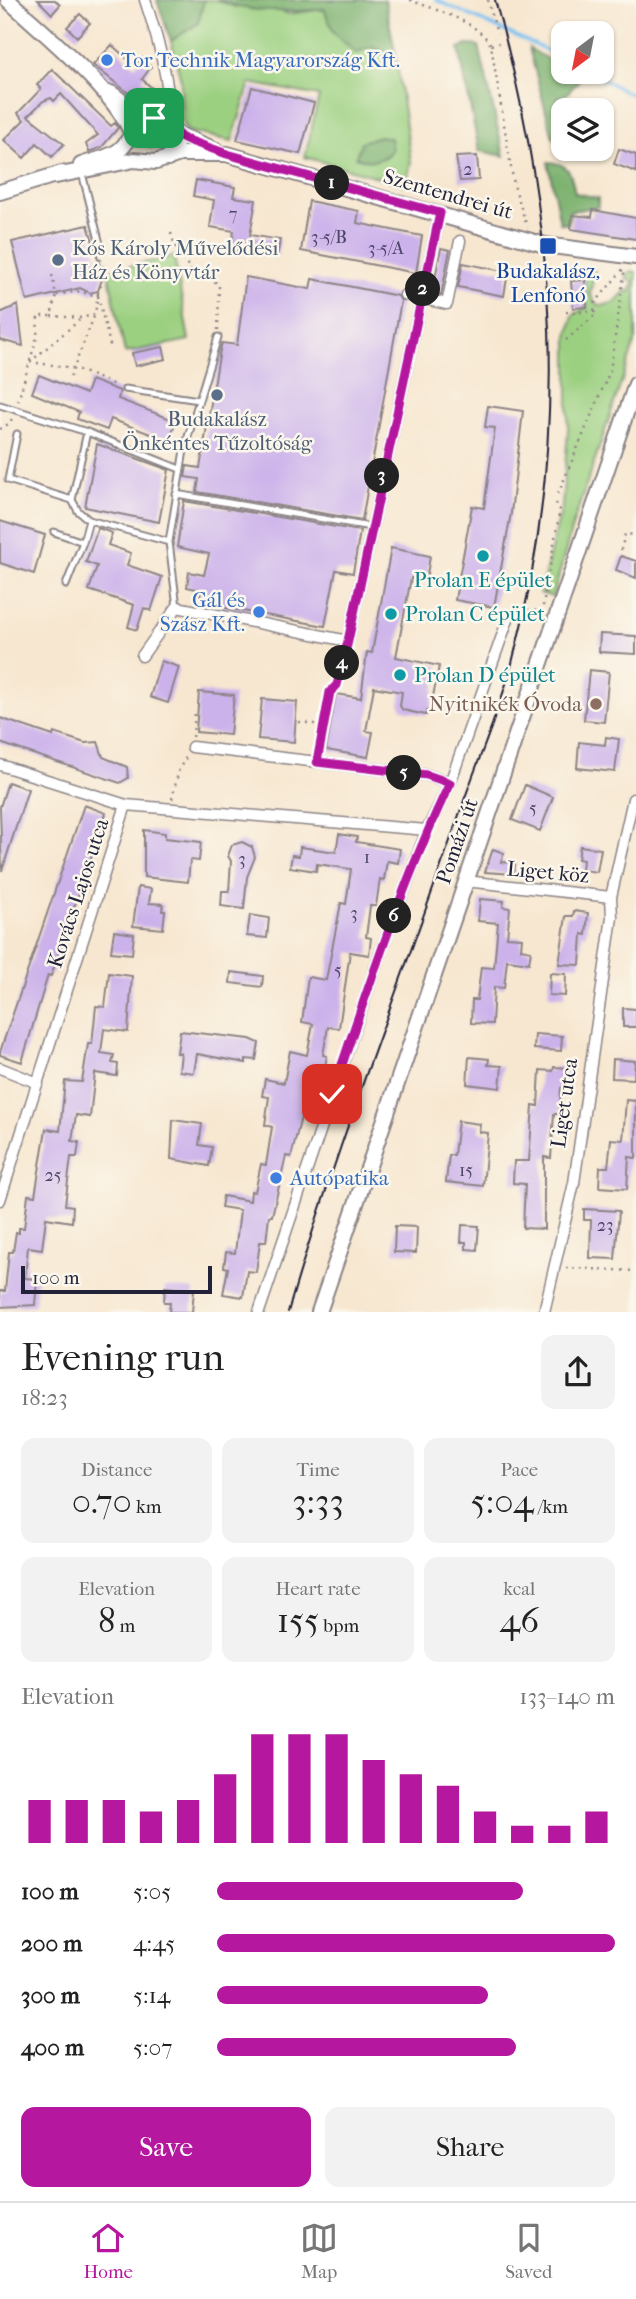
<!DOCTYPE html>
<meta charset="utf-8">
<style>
:root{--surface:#fff;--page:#f2f2f2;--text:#222;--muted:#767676;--line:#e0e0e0;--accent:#b5179e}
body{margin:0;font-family:"IM FELL French Canon",serif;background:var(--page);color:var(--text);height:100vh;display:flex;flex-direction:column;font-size:26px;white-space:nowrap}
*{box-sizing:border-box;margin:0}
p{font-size:23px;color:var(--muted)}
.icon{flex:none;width:38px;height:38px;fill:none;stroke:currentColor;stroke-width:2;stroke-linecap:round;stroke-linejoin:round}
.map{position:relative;height:1312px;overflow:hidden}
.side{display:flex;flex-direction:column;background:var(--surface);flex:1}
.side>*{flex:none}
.needle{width:46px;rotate:212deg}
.tools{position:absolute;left:551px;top:21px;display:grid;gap:14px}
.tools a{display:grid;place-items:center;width:63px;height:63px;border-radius:14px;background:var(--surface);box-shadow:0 2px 5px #0004;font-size:35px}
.scale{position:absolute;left:21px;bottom:18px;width:191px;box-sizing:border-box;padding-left:7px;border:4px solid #22223b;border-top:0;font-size:19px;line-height:24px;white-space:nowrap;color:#22223b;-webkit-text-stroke:5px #fbf7ec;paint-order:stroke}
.pin{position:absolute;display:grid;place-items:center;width:60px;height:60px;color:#fff;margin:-30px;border-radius:14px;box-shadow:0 4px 10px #0006}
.km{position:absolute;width:35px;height:35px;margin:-18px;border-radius:50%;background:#222;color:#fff;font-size:19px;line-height:35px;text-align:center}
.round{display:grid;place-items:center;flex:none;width:74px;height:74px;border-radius:14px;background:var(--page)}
.summary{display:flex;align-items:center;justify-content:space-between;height:119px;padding:0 21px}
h1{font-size:38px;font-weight:600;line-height:52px}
.metrics{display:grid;grid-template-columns:repeat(3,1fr);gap:10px;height:119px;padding:7px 21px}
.metrics div{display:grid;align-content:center;border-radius:14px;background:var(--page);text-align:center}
.metrics b{font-size:35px;font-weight:600}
.metrics small{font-size:19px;font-weight:400}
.metrics p{font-size:19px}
.chart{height:196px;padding:14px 21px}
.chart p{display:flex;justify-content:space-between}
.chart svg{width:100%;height:126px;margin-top:7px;stroke:var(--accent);stroke-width:6}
.cta{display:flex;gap:14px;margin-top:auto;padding:14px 21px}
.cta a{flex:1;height:80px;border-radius:14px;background:var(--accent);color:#fff;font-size:28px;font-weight:600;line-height:80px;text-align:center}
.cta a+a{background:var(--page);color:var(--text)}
ul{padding:0 21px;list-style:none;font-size:23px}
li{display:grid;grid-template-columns:112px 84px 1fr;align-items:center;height:52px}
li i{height:18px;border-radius:9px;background:var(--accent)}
.menu{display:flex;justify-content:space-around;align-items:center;height:98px;border-top:2px solid var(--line);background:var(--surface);font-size:19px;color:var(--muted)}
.menu a{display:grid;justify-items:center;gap:4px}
.menu .selected{color:var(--accent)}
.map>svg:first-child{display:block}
</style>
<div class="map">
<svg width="636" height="1312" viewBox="0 0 636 1312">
<rect width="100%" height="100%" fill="#fbf7ec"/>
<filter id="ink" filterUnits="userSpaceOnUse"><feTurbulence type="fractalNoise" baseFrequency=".0143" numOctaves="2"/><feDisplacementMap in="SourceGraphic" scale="14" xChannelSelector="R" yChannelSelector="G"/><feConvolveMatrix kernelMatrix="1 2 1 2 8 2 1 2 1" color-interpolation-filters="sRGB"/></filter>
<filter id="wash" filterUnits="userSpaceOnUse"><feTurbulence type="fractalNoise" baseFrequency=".00686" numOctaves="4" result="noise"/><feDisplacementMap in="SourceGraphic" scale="28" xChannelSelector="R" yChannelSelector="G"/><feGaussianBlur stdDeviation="1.57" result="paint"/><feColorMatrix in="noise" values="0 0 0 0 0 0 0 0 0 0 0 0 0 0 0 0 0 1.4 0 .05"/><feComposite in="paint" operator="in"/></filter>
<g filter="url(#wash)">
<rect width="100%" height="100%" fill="#f7e7d0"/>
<!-- green -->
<path fill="#9cd081" stroke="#5f795e" stroke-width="2" d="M204 0H217L235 7 274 9 289 14 324 9 334 33 396 57 411 162 406 185 305 157 319 96 250 83 232 141 187 131 181 120V80L171 41 198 23Z
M143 138a11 11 0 1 1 22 0a11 11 0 1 1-22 0Z
M174 256 189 340 125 353 108 271Z
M581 270 595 271 590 294 595 303 602 306 615 302 625 291 630 292 634 282 626 278 630 271 636 272V339L572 527 553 597 540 593 562 507 568 430V336L573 315 587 307 585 280Z"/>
<!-- forest -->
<path fill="#7db26f" stroke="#506a55" stroke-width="2" d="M157 0H204L198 23 171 41Z
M217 0H385L396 57 372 46 356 53 334 33 324 9C292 13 247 13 217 0Z
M467 45 479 46 504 156 479 151 459 49Z
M529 48 580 79 567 94 558 97 563 120 561 141 553 138Z
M380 136 390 138 392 150C382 162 371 163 356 157L361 142Z
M548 162C570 163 571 174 575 193L598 198V207L570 211 568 224 560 223Z"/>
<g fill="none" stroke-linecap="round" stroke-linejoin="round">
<!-- stream -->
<path stroke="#7ac0f1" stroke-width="3.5" d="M436 0 564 58
M589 72 636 97"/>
</g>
<g id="blocks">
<!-- building -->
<path fill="#ccb2eb" d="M38 0H55L60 5 52 14Z
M80 14 90 23 77 37 67 27Z
M112 45 135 66 142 58 151 67 142 79 152 88 140 102 93 65Z
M52 69 111 126 115 123 118 128 102 147 89 152 86 144 98 135 61 94 54 101 51 98 43 101 28 116 64 144 52 157 37 143 24 158 4 140 24 120 18 113 41 89 37 85Z
M252 87 314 103 300 154 237 140Z
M619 149 636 155V172L614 164Z
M477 156 479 180 460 181 456 157Z
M196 180 235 187 233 197 256 200 250 235 280 240 277 257 231 250 234 231 210 227 214 200 193 196Z
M309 201 359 211 357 223 422 236 416 273 301 251Z
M593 210 636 218V239L571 229 572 215 592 217Z
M88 225 103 276 98 291 90 293 80 288 27 301 12 242Z
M441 248 450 250 441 295 432 293Z
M463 263 508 272 504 296 458 287Z
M246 277 310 289 312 279 398 296 401 301 362 520 197 492 199 479 185 477 187 466 200 468 220 350 222 343 237 345Z
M585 280 587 307 573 308 571 281Z
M18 305 23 346 0 340V313Z
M163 347 166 359 135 366 132 353Z
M39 375 86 394 91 380 120 391 118 399 176 421 169 441 111 419 107 430 77 419 79 412 32 393Z
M488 406 523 411 511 513 494 607 455 600 472 506 484 508 495 428 485 427Z
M97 444 169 470 159 522 85 507Z
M184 501 360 531 353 573 336 570 325 626 199 603 201 590 187 587 189 572 204 575 209 554 177 547Z
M0 521 45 535 34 574 0 563Z
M98 528 112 533 108 545 131 553 127 565 162 577 151 611 144 608 137 630 128 627 134 605 89 590 97 566 86 562Z
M391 548 430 556 426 581 411 578 396 657 439 666 430 712 427 711 426 715 403 710 400 706 402 692 374 687 366 731 373 732 368 757 326 750 336 694 361 698 367 652 372 653Z
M621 556 636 561V578L616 570Z
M600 634 636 636V654L599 652Z
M161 661 179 667 168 703 150 697Z
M589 670 609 672 604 722 584 720Z
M199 692 234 695 230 735 196 732Z
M262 699 297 702 294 742 258 739Z
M0 718 53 736 54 733 85 743 98 742 103 757 127 767 128 778 120 783 0 743Z
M606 737 619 739 615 772 577 768 579 742 605 745Z
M8 782 28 789 2 871 0 807Z
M525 785 553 797 540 831 512 820Z
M84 805 106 813 51 976 48 975 22 1062 0 1055V1052Z
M144 830 165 833V838L201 842 199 861 190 860 188 882 144 877Z
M339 834 357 837 356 842 400 849 398 863 387 861 384 880 380 879 376 906H370L366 937 371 938 369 955 350 952 339 1028 328 1027 323 1055 327 1056 324 1072 313 1069 291 1157 286 1156 272 1216H269L266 1242H260L256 1272 247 1271 243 1297 223 1294 228 1268 224 1267 226 1252 235 1253 240 1210 221 1207 223 1196 250 1201 251 1191 255 1192 261 1164 266 1165 272 1127 265 1125 269 1097 262 1096 265 1079 284 1083 290 1051 307 1055 313 1024 302 1022 308 977 326 980 341 903 346 904 351 869 317 864 316 871 290 867 292 855 299 856 300 847 336 852Z
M242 842 252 847 255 857 247 877 244 909 221 906 222 891H229L231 861 228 856 232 845Z
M580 846 601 849 597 872 582 870 583 860 578 859Z
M493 849 504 853 501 862 515 863 514 874 485 872Z
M138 887 151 889 149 903 163 904 162 911H165L163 929 133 926Z
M480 899 504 901 503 907 510 908 507 937 522 938 521 949 531 951 529 963 507 960 504 988 494 987 492 1024 471 1023 472 1000H477L481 967 494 968 498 923 478 921Z
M574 911 588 913 586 935 582 934 580 965 559 964 566 916H573Z
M250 915 269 918 267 938 247 936Z
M114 931 134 934 132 954 111 952Z
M231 972 263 976 262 987 230 983Z
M109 973 132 976 128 1032 104 1029 101 1053 114 1055 112 1063 118 1064 117 1076 95 1073 90 1117 76 1115 72 1141 79 1142 77 1157H71L65 1205 73 1206 72 1222 46 1218 42 1249 28 1247 25 1278 37 1279 35 1305 0 1307V1291H5L9 1252H13L16 1232 19 1233V1228H24L28 1195 35 1196 46 1129 60 1131 65 1081 82 1082 88 1044H92L96 1006 105 1007Z
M550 973 566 974 565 996 549 995Z
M623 1008 636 1009V1027H623Z
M180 1031 250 1039 259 1043 256 1060 246 1059V1063L197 1054 194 1073 179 1071 181 1053H177Z
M535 1034 562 1036 561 1051 534 1049Z
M469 1057 489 1059 488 1065 502 1066 500 1088 467 1084Z
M613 1059 635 1061 634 1079 612 1078Z
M554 1067 569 1068 567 1089 561 1088 559 1114H554L551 1158 544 1157V1229L523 1228 525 1184 513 1183 514 1161H529L533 1105 538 1106 540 1070 553 1071Z
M626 1100 636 1101V1158L629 1157 627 1189 599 1187 600 1167H608L611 1139 623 1140Z
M173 1120 202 1124 199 1145 212 1147 209 1166 171 1159Z
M458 1121 480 1124 479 1132 488 1133 483 1186 446 1182 449 1155H454Z
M584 1209 619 1211 615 1259 590 1258 591 1220H584Z
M462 1225 479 1226 477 1250 466 1249V1242H461Z
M395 1226 417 1227 416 1253 394 1252Z
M165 1287 194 1290 192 1312H169L170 1302H164Z"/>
</g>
</g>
<g filter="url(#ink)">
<use href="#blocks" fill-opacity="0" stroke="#8c8486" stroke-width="2"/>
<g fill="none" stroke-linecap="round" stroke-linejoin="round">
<!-- lane casing -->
<g stroke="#8c8486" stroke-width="9">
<path id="lane" d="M82 173 100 244
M125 389 199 400
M0 405 87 432 180 469
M87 432 72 500 78 511 89 520
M17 434 8 480 72 500
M176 494 371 527
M54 532 83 542 89 520 169 542 177 607
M169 542 184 450 218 337
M66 585 83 542"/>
</g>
<!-- street casing -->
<g stroke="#8c8486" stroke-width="13">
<path id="street" d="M145 0C160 45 169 80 171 127
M154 118 161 112 168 96
M405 295 447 304 460 241
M142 656 177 607 348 641 440 213
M192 747 427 775 450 783
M0 765 126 805
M465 881 611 897
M0 1068 38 1083
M0 1200 126 805 427 830
M259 1312 380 954 427 830 450 783 508 619
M544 1312 574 1183 612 917 611 897 633 799"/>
</g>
<!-- secondary casing -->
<g stroke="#8c8486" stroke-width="18">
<path id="secondary" d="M8 0C42 32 117 92 132 135
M111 93C122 102 132 109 144 116 159 124 172 120 177 142L168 159
M175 133 216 150
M81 165C92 161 108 158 118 151 132 141 132 125 149 119
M56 176 134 160 156 162 180 154H227L545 245 636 257
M0 192 62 173
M319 1312 636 384"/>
</g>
<!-- path -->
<path stroke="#8c8486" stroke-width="2.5" stroke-dasharray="2 5" stroke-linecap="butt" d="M410 0C435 10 476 20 491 45L514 185 527 227
M488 0 497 34
M491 45 499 43
M171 233C174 249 185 255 189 270L206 274 219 285 218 330
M564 271 567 261
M52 275 56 295 80 291 90 295 98 293 105 275 99 255 97 256
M98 296 111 349
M566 312H596
M51 316 82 318 95 314 98 293
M566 340 593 317 595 303 624 268
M30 362 74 368 117 386
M30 362 82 318
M70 377 95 314
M18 401 37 337 38 316H51L56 295
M0 429 10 423 12 418
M558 494 610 371 625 268
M621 550 625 534 636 535
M544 600 560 510 556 503
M514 611 520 608 542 612 544 600
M299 722 324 725
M193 737 195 712
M319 752 330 692 337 685 345 651
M172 799 179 769 187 756
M315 1177 326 1180
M566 1268 636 1271"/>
<!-- lane -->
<use href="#lane" stroke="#fff" stroke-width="5"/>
<!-- street -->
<use href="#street" stroke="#fff" stroke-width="10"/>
<!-- secondary -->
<use href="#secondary" stroke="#fff" stroke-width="14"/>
<!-- tram -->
<path stroke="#22223b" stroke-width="2" d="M288 1312C337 1142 404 976 461 809 477 762 498 715 511 667 571 441 558 223 495 0"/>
</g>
</g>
<g fill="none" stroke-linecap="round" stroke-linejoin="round" filter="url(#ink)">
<!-- route casing -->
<g stroke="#fff" stroke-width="14">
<path id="route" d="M154 118 164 122 182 138 227 154 440 213 348 641 337 685 330 692 317 762 427 775 450 783C402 883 368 989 332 1094"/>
</g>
<!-- route -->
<use href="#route" stroke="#b5179e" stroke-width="9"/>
</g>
<!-- markers -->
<g fill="#3f7fe0" stroke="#fbf7ec" stroke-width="2.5">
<circle cx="107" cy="60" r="7"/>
<circle cx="259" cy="612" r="7"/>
<circle cx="276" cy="1178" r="7"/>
</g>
<rect fill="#1a4fb4" stroke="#fbf7ec" stroke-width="2.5" x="539" y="237" width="18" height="18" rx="3.5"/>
<g fill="#5c6f8a" stroke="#fbf7ec" stroke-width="2.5">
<circle cx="58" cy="260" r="7"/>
<circle cx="217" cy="395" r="7"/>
</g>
<g fill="#0f9aa8" stroke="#fbf7ec" stroke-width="2.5">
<circle cx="483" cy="556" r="7"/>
<circle cx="391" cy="614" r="7"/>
<circle cx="400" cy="675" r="7"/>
</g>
<circle fill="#8d6e63" stroke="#fbf7ec" stroke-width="2.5" cx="596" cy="704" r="7"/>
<g text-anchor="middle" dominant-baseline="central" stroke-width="5" stroke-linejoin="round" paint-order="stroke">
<!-- number labels -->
<g font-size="18" fill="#4c4667">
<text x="468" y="169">2</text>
<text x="233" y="214">7</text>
<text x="329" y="237">3-5/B</text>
<text x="386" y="248">3-5/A</text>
<text x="533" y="808">5</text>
<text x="367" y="857">1</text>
<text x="242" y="859">3</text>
<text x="354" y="913">3</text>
<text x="338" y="970">5</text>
<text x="466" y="1170">15</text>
<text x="53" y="1175">25</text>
<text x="605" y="1225">23</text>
</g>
<!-- shop labels -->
<g font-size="21" fill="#366cbe" stroke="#fbf7ec" text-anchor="start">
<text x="121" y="60">Tor Technik Magyarország Kft.</text>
<text x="245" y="600" text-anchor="end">Gál és<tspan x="245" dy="24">Szász Kft.</tspan></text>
<text x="290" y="1178">Autópatika</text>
</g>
<!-- street labels -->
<g font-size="21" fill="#22223b" stroke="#fbf7ec">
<text transform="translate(448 194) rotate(16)">Szentendrei út</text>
<text transform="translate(457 841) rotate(-71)">Pomázi út</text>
<text transform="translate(548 872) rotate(5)">Liget köz</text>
<text transform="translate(78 893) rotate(-72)">Kovács Lajos utca</text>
<text transform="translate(564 1103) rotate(-82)">Liget utca</text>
</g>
<!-- service labels -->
<g font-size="21" fill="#4e5e75" stroke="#fbf7ec" text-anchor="start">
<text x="72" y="248">Kós Károly Művelődési<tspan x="72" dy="24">Ház és Könyvtár</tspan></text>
<text x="217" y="419" text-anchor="middle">Budakalász<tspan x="217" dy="24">Önkéntes Tűzoltóság</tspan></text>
</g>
<!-- transit labels -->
<g font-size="21" fill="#164399" stroke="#fbf7ec">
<text x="548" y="271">Budakalász,<tspan x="548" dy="24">Lenfonó</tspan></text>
</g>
<!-- culture labels -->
<g font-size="21" fill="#0d838f" stroke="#fbf7ec" text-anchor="start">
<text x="483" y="580" text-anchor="middle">Prolan E épület</text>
<text x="405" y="614">Prolan C épület</text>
<text x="414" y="675">Prolan D épület</text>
</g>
<!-- education labels -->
<g font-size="21" fill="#785e54" stroke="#fbf7ec" text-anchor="end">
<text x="582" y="704">Nyitnikék Óvoda</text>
</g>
</g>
</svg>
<div class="tools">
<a><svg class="needle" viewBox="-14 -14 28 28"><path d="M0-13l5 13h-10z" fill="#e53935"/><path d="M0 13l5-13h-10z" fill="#767676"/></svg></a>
<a><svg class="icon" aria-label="layers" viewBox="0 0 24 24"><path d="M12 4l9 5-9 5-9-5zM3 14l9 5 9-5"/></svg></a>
</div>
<div class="scale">100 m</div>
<div class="pin" style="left:154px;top:118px;background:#1e9e55"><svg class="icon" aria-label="arrive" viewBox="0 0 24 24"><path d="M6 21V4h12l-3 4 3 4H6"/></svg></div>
<div class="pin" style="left:332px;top:1094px;background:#d93025"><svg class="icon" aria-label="check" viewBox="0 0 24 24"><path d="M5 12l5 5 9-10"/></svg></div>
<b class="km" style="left:332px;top:183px">1</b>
<b class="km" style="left:423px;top:289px">2</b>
<b class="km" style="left:382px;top:476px">3</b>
<b class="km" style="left:342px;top:663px">4</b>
<b class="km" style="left:404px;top:773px">5</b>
<b class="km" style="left:394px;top:916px">6</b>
</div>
<section class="side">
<div class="summary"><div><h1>Evening run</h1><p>18:23</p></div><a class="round"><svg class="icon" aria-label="share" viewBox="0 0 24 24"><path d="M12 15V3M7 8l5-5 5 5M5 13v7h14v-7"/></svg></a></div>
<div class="metrics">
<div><p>Distance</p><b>0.70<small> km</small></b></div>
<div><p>Time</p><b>3:33</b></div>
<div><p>Pace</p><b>5:04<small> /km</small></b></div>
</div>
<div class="metrics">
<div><p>Elevation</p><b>8<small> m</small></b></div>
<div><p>Heart rate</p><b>155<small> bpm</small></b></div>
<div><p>kcal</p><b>46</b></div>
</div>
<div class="chart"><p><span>Elevation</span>133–140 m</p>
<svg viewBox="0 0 160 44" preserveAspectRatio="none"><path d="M5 44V29M15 44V29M25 44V29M35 44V33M45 44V29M55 44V20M65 44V6M75 44V6M85 44V6M95 44V15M105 44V20M115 44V24M125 44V33M135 44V38M145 44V38M155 44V33"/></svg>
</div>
<ul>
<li><b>100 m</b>5:05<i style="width:77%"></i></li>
<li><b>200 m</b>4:45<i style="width:100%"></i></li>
<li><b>300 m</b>5:14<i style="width:68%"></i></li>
<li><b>400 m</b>5:07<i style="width:75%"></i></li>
</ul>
<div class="cta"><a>Save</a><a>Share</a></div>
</section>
<nav class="menu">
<a class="selected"><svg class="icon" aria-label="home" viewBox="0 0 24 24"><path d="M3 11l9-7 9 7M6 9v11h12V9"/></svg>Home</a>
<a><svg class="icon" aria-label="map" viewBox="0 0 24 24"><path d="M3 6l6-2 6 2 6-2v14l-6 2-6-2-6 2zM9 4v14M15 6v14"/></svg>Map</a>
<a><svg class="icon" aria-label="saved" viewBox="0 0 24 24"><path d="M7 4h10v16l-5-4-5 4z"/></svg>Saved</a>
</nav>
